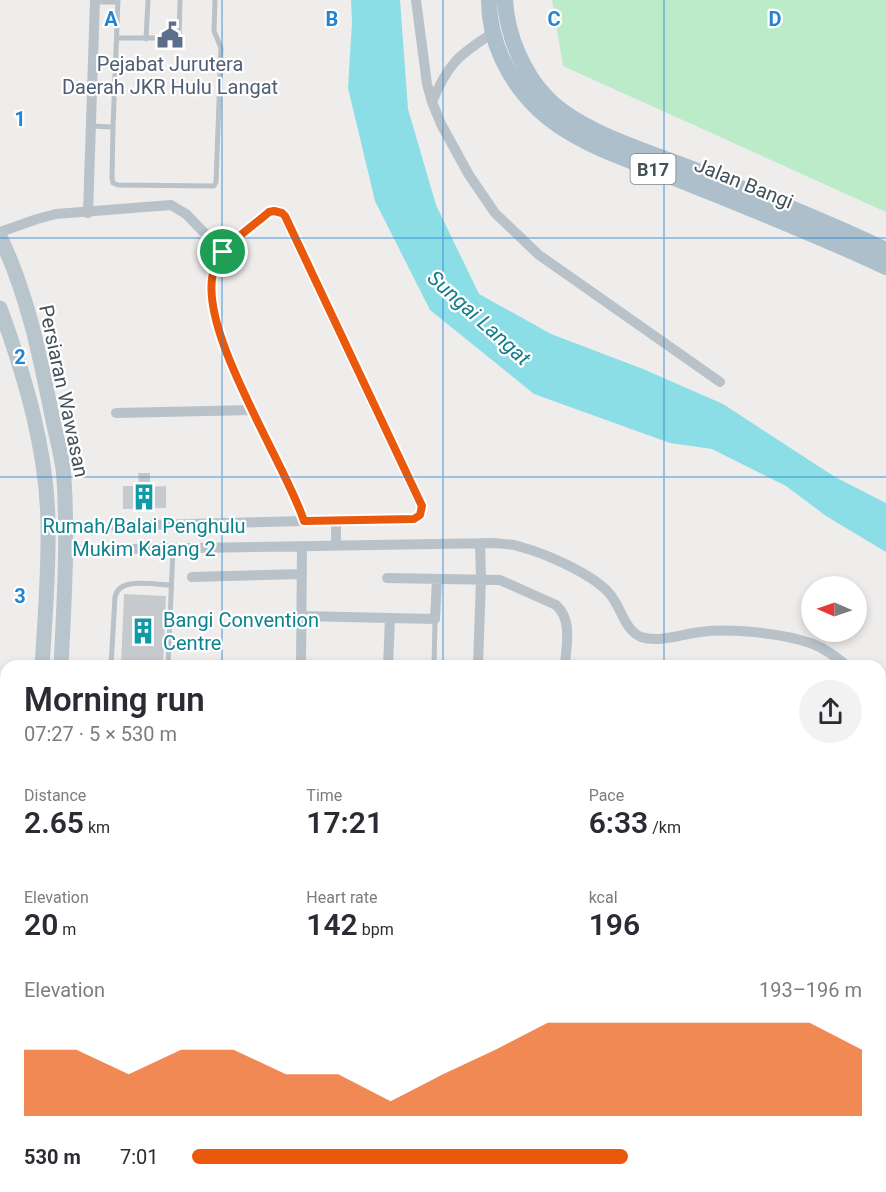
<!DOCTYPE html>
<meta charset="utf-8">
<style>
:root{--surface:#fff;--page:#f2f2f3;--text:#2b2b33;--muted:#7c7c81;--accent:#ea580c}
body{margin:0;font-family:Roboto,sans-serif;background:var(--page);color:var(--text);height:100vh;display:flex;flex-direction:column;font-size:22px;white-space:nowrap}
*{box-sizing:border-box;margin:0}
p{font-size:20px;color:var(--muted)}
.icon{flex:none;width:33px;height:33px;fill:none;stroke:currentColor;stroke-width:2;stroke-linecap:round;stroke-linejoin:round}
.map{position:relative;flex:1;overflow:hidden}
.sheet{position:absolute;left:0px;top:660px;width:886px;height:532px;display:flex;flex-direction:column;background:var(--surface);border-radius:18px 18px 0 0;box-shadow:0 3px 9px #0003}
.sheet>*{flex:none}
.needle{width:39px;rotate:272deg}
.controls{position:absolute;left:801px;top:576px;display:grid;gap:12px}
.controls a{display:grid;place-items:center;width:66px;height:66px;border-radius:50%;background:var(--surface);box-shadow:0 3px 9px #0003;font-size:30px}
.pin{position:absolute;display:grid;place-items:center;width:51px;height:51px;color:#fff;margin:-26px;border:3px solid #fff;border-radius:50%;box-shadow:0 2px 6px #0007}
.round{display:grid;place-items:center;flex:none;width:63px;height:63px;border-radius:32px;background:var(--page)}
.head{display:flex;align-items:center;justify-content:space-between;height:102px;padding:0 24px}
h1{font-size:33px;font-weight:600;line-height:45px}
.figures{display:grid;grid-template-columns:repeat(3,1fr);gap:9px;height:102px;padding:6px 24px}
.figures div{display:grid;align-content:center}
.figures b{font-size:30px;font-weight:600}
.figures small{font-size:16px;font-weight:400}
.figures p{font-size:16px}
.chart{height:168px;padding:12px 24px}
.chart p{display:flex;justify-content:space-between}
.chart svg{width:100%;height:108px;margin-top:6px;fill:var(--accent);opacity:.7}
ul{padding:0 24px;list-style:none;font-size:20px}
li{display:grid;grid-template-columns:96px 72px 1fr;align-items:center;height:45px}
li i{height:15px;border-radius:8px;background:var(--accent)}
.map>svg:first-child{display:block}
</style>
<div class="map">
<svg width="886" height="1192" viewBox="0 0 886 1192">
<rect width="100%" height="100%" fill="#efecec"/>
<!-- green -->
<path fill="#bbebc8" d="M552 0H886V212L563 66Z"/>
<!-- water -->
<path fill="#8bdee5" d="M351 0H400L408 109 436 205 479 294 551 334 643 369 723 404 835 477 886 503V552L826 516 786 486 712 449 670 443 534 394 430 310 375 201 348 88 352 22Z"/>
<!-- building -->
<path fill="#c6cacf" d="M138 473H150V487L166 486V508L123 509V486H139Z
M124 594 166 596 163 666H121Z"/>
<g fill="none" stroke-linecap="round" stroke-linejoin="round">
<!-- lane -->
<path stroke="#b8c2c8" stroke-width="5" d="M95 2H118
M117 38H179L180 0
M146 39 148 0
M91 126 113 127 112 178 113 183 118 185 214 186 216 182 221 48 214 31 215 0
M113 127 118 0
M111 666 115 597C119 576 155 585 171 585
M168 666 173 548
M434 666 435 620
M0 779 6 780
M35 1186 38 1192
M54 1192V1186"/>
<!-- street -->
<path stroke="#b8c2c8" stroke-width="10" d="M416 0 427 84 432 102 441 124 469 175 495 213 539 255 720 382
M432 102C448 64 458 55 493 33
M274 211 282 213 284 216 421 506 420 515 414 519 304 521C285 463 192 322 215 267 224 244 251 228 269 212Z
M88 213 95 0
M0 232 37 219 56 214 171 205 186 214 223 252
M116 413 253 410
M114 526 304 521
M336 545V521
M67 550 494 543C503 544 513 544 521 547 547 554 592 574 609 593 621 606 624 630 641 637 659 643 682 634 700 632 730 628 784 633 813 644 826 649 836 657 847 666
M192 577 302 574
M387 578 500 580 556 605C573 620 566 645 565 666
M301 616 435 619 437 579
M301 666 302 546
M388 666 390 618
M478 666 481 579 480 543
M880 695 886 700
M880 738 886 743
M880 833 886 838
M880 989 886 982
M880 1089 886 1084
M0 1176 6 1175
M880 1179 886 1175
M254 1186 255 1192
M537 1192V1186
M663 1192 669 1186
M814 1192 818 1186
M864 1192 871 1186"/>
<!-- secondary -->
<path stroke="#b8c5cd" stroke-width="15" d="M0 237C27 292 40 356 52 416 56 437 63 458 64 479 68 542 64 604 61 666
M0 308C25 376 47 450 48 523 49 571 45 619 42 666
M0 1082 6 1080
M834 1186 842 1192"/>
<!-- primary -->
<path stroke="#adbfca" stroke-width="16" d="M489 0C489 41 508 80 538 109 574 144 634 161 680 180 749 208 818 235 886 267
M505 0C507 35 523 74 548 99 579 131 646 151 687 167 754 193 821 219 886 250"/>
</g>
<g fill="none" stroke-linecap="round" stroke-linejoin="round">
<!-- route casing -->
<g stroke="#fff" stroke-width="12">
<path id="route" d="M274 211 282 213 285 216 422 506 420 515 414 519 304 521C285 462 192 323 215 267 224 244 251 228 269 212Z"/>
</g>
<!-- route -->
<use href="#route" stroke="#ea580c" stroke-width="8"/>
</g>
<!-- grid -->
<path fill="none" stroke="#2384d1" stroke-width="1.5" stroke-opacity="0.55" d="M222 0V666M443 0V666M664 0V666M0 238H886M0 477H886M0 715H6M880 715H886M0 954H6M880 954H886M222 1186V1192M443 1186V1192M664 1186V1192"/>
<!-- icons -->
<defs>
<g id="civic-bare" transform="scale(2.07)"><path d="M-.6-6.5H3V-4.5H.6V-3L4-1V1h2V6H-6V1h2V-1L-.6-3ZM-1.2 2.5V6h2.4V2.5Z" fill="#5c6f8a" stroke="#fff" stroke-width="2.5" paint-order="stroke"/></g>
<g id="building-bare" transform="scale(2.07)"><path d="M-4-6H4V6H1V3H-1V6H-4ZM-2.5-4.3h1.7v1.8h-1.7ZM.8-4.3h1.7v1.8H.8ZM-2.5-1h1.7V.8h-1.7ZM.8-1h1.7V.8H.8Z" fill="#0f9aa8" stroke="#fff" stroke-width="2.5" paint-order="stroke"/></g>
</defs>
<g fill-rule="evenodd">
<use href="#civic-bare" x="170" y="35"/>
<use href="#building-bare" x="144" y="497"/>
<use href="#building-bare" x="143" y="631"/>
</g>
<g text-anchor="middle" dominant-baseline="central" stroke-width="4.5" stroke-linejoin="round" paint-order="stroke">
<!-- shield labels -->
<rect fill="#fff" stroke="#7d858a" stroke-width="1.5" x="630.5" y="154" width="45" height="30" rx="4.5"/>
<g font-size="18" font-weight="bold" fill="#455158">
<text x="653" y="169">B17</text>
</g>
<!-- service labels -->
<g font-size="20" fill="#4e5e75" stroke="#fff">
<text x="170" y="64">Pejabat Jurutera<tspan x="170" dy="23">Daerah JKR Hulu Langat</tspan></text>
</g>
<!-- street labels -->
<g font-size="20" fill="#455158" stroke="#fff">
<text transform="translate(744 183) rotate(22)">Jalan Bangi</text>
<text transform="translate(64 391) rotate(78)">Persiaran Wawasan</text>
</g>
<!-- culture labels -->
<g font-size="20" fill="#0d838f" stroke="#fff">
<text x="144" y="526">Rumah/Balai Penghulu<tspan x="144" dy="23">Mukim Kajang 2</tspan></text>
<text x="163" y="620" text-anchor="start">Bangi Convention<tspan x="163" dy="23">Centre</tspan></text>
</g>
<!-- water labels -->
<g font-size="21" font-style="italic" fill="#147d87" stroke="#fff">
<text transform="translate(479 318) rotate(42)">Sungai Langat</text>
</g>
</g>
<g font-size="20" text-anchor="middle" font-weight="bold" fill="#2384d1" stroke="#fff" stroke-width="4.5" stroke-linejoin="round" paint-order="stroke">
<text x="111" y="26">A</text>
<text x="332" y="26">B</text>
<text x="554" y="26">C</text>
<text x="775" y="26">D</text>
<text x="20" y="126">1</text>
<text x="20" y="364">2</text>
<text x="20" y="603">3</text>
</g>
</svg>
<div class="controls">
<a><svg class="needle" viewBox="-14 -14 28 28"><path d="M0-13l5 13h-10z" fill="#e53935"/><path d="M0 13l5-13h-10z" fill="#7c7c81"/></svg></a>
</div>
<div class="pin" style="left:223px;top:252px;background:#1e9e55"><svg class="icon" aria-label="arrive" viewBox="0 0 24 24"><path d="M6 21V4h12l-3 4 3 4H6"/></svg></div>
<section class="sheet">
<div class="head"><div><h1>Morning run</h1><p>07:27 · 5 × 530 m</p></div><a class="round"><svg class="icon" aria-label="share" viewBox="0 0 24 24"><path d="M12 15V3M7 8l5-5 5 5M5 13v7h14v-7"/></svg></a></div>
<div class="figures">
<div><p>Distance</p><b>2.65<small> km</small></b></div>
<div><p>Time</p><b>17:21</b></div>
<div><p>Pace</p><b>6:33<small> /km</small></b></div>
</div>
<div class="figures">
<div><p>Elevation</p><b>20<small> m</small></b></div>
<div><p>Heart rate</p><b>142<small> bpm</small></b></div>
<div><p>kcal</p><b>196</b></div>
</div>
<div class="chart"><p><span>Elevation</span>193–196 m</p>
<svg viewBox="0 0 160 44" preserveAspectRatio="none"><path d="M0 44V17L10 17L20 27L30 17L40 17L50 27L60 27L70 38L80 27L90 17L100 6L110 6L120 6L130 6L140 6L150 6L160 17V44z"/></svg>
</div>
<ul>
<li><b>530 m</b>7:01<i style="width:65%"></i></li>
</ul>
</section>
</div>
